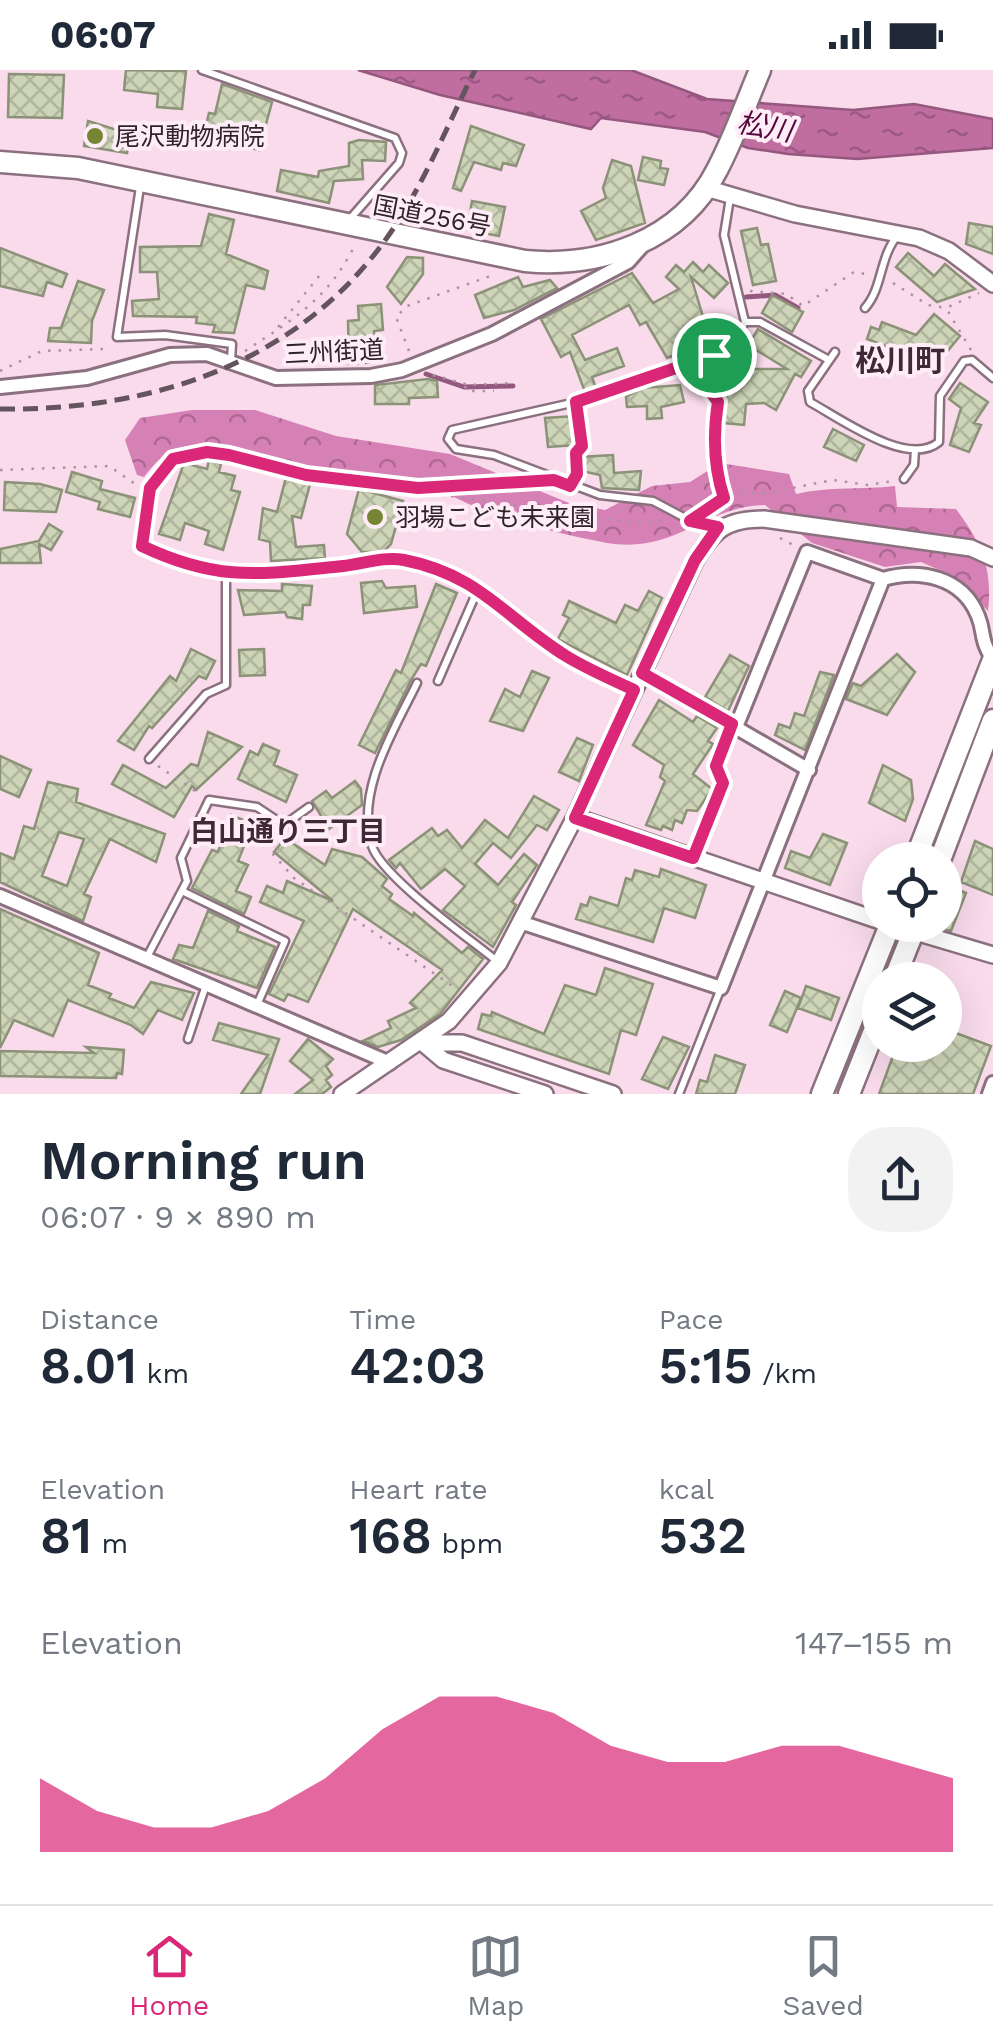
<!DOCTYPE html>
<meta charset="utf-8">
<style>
:root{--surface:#fff;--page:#f2f2f3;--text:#1f2937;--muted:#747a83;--line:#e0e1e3;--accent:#db2777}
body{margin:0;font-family:"Work Sans","Noto Sans JP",sans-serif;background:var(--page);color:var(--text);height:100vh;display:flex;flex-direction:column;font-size:38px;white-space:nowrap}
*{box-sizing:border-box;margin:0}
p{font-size:32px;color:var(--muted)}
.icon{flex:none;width:55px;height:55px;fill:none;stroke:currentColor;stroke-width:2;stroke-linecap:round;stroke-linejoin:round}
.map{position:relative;height:1024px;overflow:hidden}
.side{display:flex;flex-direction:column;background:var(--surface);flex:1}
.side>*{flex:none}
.controls{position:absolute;left:862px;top:772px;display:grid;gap:20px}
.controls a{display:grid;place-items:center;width:100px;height:100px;border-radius:50%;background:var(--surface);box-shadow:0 10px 40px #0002;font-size:50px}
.pin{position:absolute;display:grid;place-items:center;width:85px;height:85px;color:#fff;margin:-42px;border:5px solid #fff;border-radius:50%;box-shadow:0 2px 10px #0007}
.round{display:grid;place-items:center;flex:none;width:105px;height:105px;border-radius:40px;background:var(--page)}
.overview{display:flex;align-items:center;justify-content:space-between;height:170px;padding:0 40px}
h1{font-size:55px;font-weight:600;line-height:75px}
.stats{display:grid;grid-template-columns:repeat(3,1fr);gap:15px;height:170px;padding:10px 40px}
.stats div{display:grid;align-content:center}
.stats b{font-size:50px;font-weight:600}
.stats small{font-size:28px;font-weight:400}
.stats p{font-size:28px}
.chart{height:280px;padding:20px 40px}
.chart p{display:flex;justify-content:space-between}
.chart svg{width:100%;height:180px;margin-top:10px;fill:var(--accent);opacity:.7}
.status{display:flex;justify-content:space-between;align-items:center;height:70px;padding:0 50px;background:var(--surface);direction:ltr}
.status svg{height:28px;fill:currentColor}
.tabs{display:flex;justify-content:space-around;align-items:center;height:140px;border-top:2px solid var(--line);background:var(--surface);font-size:28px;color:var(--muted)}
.tabs a{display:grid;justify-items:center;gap:5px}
.tabs .on{color:var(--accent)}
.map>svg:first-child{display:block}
</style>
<div class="status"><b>06:07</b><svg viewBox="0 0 49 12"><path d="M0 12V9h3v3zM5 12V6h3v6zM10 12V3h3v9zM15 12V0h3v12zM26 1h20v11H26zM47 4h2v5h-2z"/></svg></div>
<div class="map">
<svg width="993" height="1024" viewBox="0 0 993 1024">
<defs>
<pattern id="forest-crowns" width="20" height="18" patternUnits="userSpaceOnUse" patternTransform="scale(2.5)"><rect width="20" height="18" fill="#d681b5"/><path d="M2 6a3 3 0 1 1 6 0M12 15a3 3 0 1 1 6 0" fill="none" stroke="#ae6993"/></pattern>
<pattern id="water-ripples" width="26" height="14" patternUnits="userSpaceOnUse" patternTransform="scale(2.5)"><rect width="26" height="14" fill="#c06da0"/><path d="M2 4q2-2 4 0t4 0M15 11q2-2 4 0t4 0" fill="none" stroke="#9c5983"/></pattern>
<pattern id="building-cross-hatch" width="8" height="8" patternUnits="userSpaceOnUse" patternTransform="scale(2.5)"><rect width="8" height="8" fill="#cdd4b8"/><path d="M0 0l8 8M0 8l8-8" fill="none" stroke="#b0b69e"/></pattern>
</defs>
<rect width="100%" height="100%" fill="#f9dbec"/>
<!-- forest -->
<path fill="url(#forest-crowns)" d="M192 340H255L336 366 450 384 569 433 605 440 652 416 690 412 720 393 789 404 796 424C830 416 861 420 895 416L897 437 956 439C981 473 993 497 988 541L953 506 921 492 885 497 812 473 765 435C704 436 677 484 607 473 568 466 526 455 489 442 465 434 443 420 419 412 385 401 341 403 305 398 264 392 222 368 179 379 163 383 153 395 144 407L137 405 125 370 140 348Z"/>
<!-- water -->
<path fill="url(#water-ripples)" stroke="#94577d" stroke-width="2.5" d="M358 0H631L707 29 853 40 914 34 993 49V78L857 89 788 84 748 78 705 62 601 48 591 59 440 25Z"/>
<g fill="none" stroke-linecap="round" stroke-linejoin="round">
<!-- stream -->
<path stroke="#94577d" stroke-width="5" d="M746 227 775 225 798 238
M426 304 464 317 513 316"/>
</g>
<!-- building -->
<path fill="url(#building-cross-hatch)" stroke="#8b9277" stroke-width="2.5" fill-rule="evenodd" d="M126 0 186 1 182 39 157 37 158 24 124 20Z
M9 4 64 5 62 48 8 47Z
M222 14 272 32 259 80 231 73 233 65 205 59 209 43 215 44Z
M88 51 130 64 127 83 84 76Z
M471 56 524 75 516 96 503 93 501 100 474 92 461 121 453 118Z
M359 70 386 72 385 91 362 90 363 109 334 111 329 133 277 121 281 100 318 107 319 101 349 96V73Z
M643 87 661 91 660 98 668 99 664 115 638 110Z
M612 90 631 96 645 153 596 170 581 141 606 128 603 118Z
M472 131 505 137 499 166 467 160Z
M209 144 234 150 226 184 268 201 264 219 246 215 234 263 213 262 215 255 196 253 197 247 133 246 132 231 159 229 157 202H140V177L201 176Z
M969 153 993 157V184L966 174Z
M757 158 761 175 768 174 776 211 753 215 741 161Z
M0 178 67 204 62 217 47 212 43 226 0 216Z
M908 183 934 206 945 194 975 219 937 232 896 197Z
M407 187 423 188V204L401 234 387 217Z
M693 192 703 202 709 195 728 213 714 228 691 207 704 250 684 256 690 279 667 288 646 252 640 255 629 235 572 265 585 290 617 278 624 296 592 307 596 318 585 322 570 282 561 287 541 249 632 203 653 233 679 219 666 207 676 195 684 202Z
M518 207 523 217 550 210 557 218 514 240 484 248 475 225Z
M78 211 104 220 92 251 91 273 48 271 50 258H61Z
M772 225 803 242 792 262 762 243Z
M381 234 383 260 374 261 376 292 349 294 348 251 359 250 358 236Z
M934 244 960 266 946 283 924 277 919 289 867 269 871 257 879 260 882 252 916 265Z
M758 259 811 291 801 307 795 304 776 340 764 333 746 334 744 355 724 353 722 299H787L748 275Z
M428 309 437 311 438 327 409 328V334H375V315Z
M960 313 988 332 974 353 981 355 969 382 950 375 961 338 949 329Z
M680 315 684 332 661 337 662 348 647 349V336L627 337 626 327 642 318Z
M574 346 576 375 548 377 545 348Z
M833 359 864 375 856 391 824 377Z
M613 385 614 403 641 401 639 420 602 418 600 405 582 401 580 387Z
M209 390 221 394 219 402 235 406 231 420 240 422 223 480 205 474 209 461 185 453 180 470 159 464 184 393 207 399Z
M72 402 102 411 100 419 135 428 130 447 98 439 100 432 66 422Z
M286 407 310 414 301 448 292 446 296 477 324 475 325 488 271 491 270 472 259 469 263 438 277 442Z
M5 412 40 414 62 420 56 442 4 440Z
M359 419 403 431 391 474 383 482H362L347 464Z
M49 454 62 462 51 480 39 474 41 493H0V479L39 471Z
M382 511 386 518 415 516 417 537 364 543 361 513Z
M282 514 312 516 310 535H303L302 549 287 547 285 542 244 545 238 520 282 521Z
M436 514 457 523 426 596 421 594 411 610 375 683 359 675 396 600 401 603Z
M649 521 662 528 627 605 558 569 569 548 563 545 569 531 616 553 625 535 638 541Z
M191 579 215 591 206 609 199 606 152 658 149 656 134 680 118 671 170 606 176 611Z
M264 579 265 605 240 606 239 580Z
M897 584 915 602 887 645 846 629 853 613 861 616Z
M730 585 749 596 728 641 705 627Z
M532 601 549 608 523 661 490 651 505 619 520 627Z
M820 602 834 605 805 680 775 665 779 654 790 658 795 643 804 646Z
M659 630 693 652 697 646 717 658 708 671 713 674 693 704 712 719 697 741 687 740 682 753 675 750 672 760 663 756 661 760 646 755 665 711 660 707 664 695 633 675Z
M208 662 242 677 196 720 192 716 174 747 112 714 123 695 166 718 191 694 198 696Z
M577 668 593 675 579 711 559 702Z
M263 674 279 681 274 695 297 705 286 732 238 709 250 681 258 685Z
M0 686 31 700 19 727 0 719Z
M883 695 911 710 913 729 905 751 869 733Z
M355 711 361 719 362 735 329 759 312 731 326 721 332 728Z
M48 712 78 719 76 732 165 764 156 792 110 769 84 824 91 827 83 851 0 812V783L14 789 24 756 34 759ZM59 762 84 769 67 816 42 806Z
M534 726 559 740 547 760 537 755 511 788 493 773 475 794 498 815 524 784 537 795 512 832 516 835 493 877 443 840 465 816 445 799 421 819 400 793 396 798 389 790 432 758 438 766 447 760 462 778 485 750 508 768Z
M231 745 253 754 238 791 248 795 236 821 251 827 244 844 192 818 212 780 218 782Z
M823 764 847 773 830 815 785 798 791 781 810 788Z
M285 768 325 795 332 779 362 787 387 809 382 816 392 824 389 829 413 846 414 843 462 883 468 877 483 889 440 944 401 970 378 977 363 971 391 958 388 951 416 938 410 933 442 900 353 839 308 932 288 924 284 931 269 924 304 851 260 832 267 816 283 823 287 811 333 831 274 782Z
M975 771 993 779V825L961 812Z
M661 799 706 815 695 848 664 838 653 872 576 849 581 834 587 836 590 827 618 836 626 808 632 810 635 800 659 807Z
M950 816 966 823 951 861 945 859Z
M0 839 99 883 88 915 111 924 109 928 134 938 151 912 194 923 182 950 158 940 143 964 131 955 68 930 53 966 14 950 0 978Z
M208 841 239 856 237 861 275 877 257 918 173 889 179 875 193 878Z
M605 898 653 914 636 965 621 960 609 1004 478 959 482 944 491 946 492 942 544 964 565 915 596 925Z
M806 916 839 928 831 950 798 938Z
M785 921 801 928 787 962 770 955Z
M219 953 279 969 260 1024H241L268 985 213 970Z
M945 959 991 976 973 1024H879L897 975H945Z
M663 967 689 977 668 1019 642 1009Z
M308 969 333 989 326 996 332 1005 326 1010 331 1017 322 1024H295L313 1010 290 991Z
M86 977 124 980 122 1004 117 1003 116 1008 0 1006V981L94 983Z
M715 985 745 995 735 1024H696L700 1010 707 1012Z"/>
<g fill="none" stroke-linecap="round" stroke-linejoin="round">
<!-- service casing -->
<g stroke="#8b717f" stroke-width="11">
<path id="service" d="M202 0 395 68 402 83 399 93 349 150
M140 117 117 267 165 265 232 274 231 290
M865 238C883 218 879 187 898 165
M745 252H760L829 290
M835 282 808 321 810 332C841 349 908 398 939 372L940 326 964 291 972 290 993 308
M904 409 914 395 915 380
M715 457 704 458 653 431 600 425 494 385 456 379 448 369 452 360 576 332 714 285 730 277 745 252 724 165 730 128
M142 476C222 514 259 504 343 496 362 494 385 486 403 490 476 503 506 548 565 585 586 599 610 609 633 620
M438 611 478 519
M417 613C394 660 355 721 372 776 382 807 470 869 498 892
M149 689 206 624 226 615V503
M695 784 723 713 716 696 731 656
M182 821 285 871 257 935
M147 887 187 811 181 788 209 730 257 737 284 755 309 737
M188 969 206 915
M679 1024 721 918"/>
</g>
<!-- minor casing -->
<g stroke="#8b717f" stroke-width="18">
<path id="minor" d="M0 317 87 308 170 285 207 284 276 308 371 306 402 300 492 264 628 192 644 174
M642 603 809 700
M736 657 807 482 883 509
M0 826 390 993
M520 852 721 918 883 509C919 499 962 506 978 546 985 563 979 567 993 590
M989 1024 993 1013"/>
</g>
<!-- tertiary casing -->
<g stroke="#8b717f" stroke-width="20">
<path id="tertiary" d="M706 118 795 144 919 168 949 181 993 214
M575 747 880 851
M892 855 993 885
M423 973H462L613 1024
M423 973 443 990 545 1024
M342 1024 449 951 499 893 575 747 695 491C714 459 727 449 764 449L971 478 993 488"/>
</g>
<!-- primary casing -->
<g stroke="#8b717f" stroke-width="25">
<path id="primary" d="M915 790 993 590
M940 790 993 650
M894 910 916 855
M822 1024 890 855
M849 1024 880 946"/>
</g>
<!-- trunk casing -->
<g stroke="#8b717f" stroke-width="25">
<path id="trunk" d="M0 92 78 98 525 191C600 198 681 171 717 100 734 68 746 33 760 0"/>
</g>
<!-- path -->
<path stroke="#a993a0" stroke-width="2.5" stroke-dasharray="2.5 8" stroke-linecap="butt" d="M893 213 928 235 946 238
M750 221 786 224 803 236 854 202 866 204
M278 257 324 200
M971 280 946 238 979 223
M245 281C294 249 328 229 355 175
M409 281 396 247 407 236 496 204
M711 297 708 318 718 332C713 364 713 395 724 426
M0 301 42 281 104 279 109 275
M433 305 469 315 515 313
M465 316 467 321H494
M0 400 109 396 138 416 149 418
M576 406V383L582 370 577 342
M425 418 532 412
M704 442 739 423H767L833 410 868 415 893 411
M144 465 150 418 173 389 207 382 229 385 306 405 630 452 663 451
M780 468 795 476
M158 696 201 725
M279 765 271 782 294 808 454 917"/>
<!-- service -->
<use href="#service" stroke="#fff" stroke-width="6"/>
<!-- minor -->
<use href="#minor" stroke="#fff" stroke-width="12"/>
<!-- tertiary -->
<use href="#tertiary" stroke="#fff" stroke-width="15"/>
<!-- primary -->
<use href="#primary" stroke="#fff" stroke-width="20"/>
<!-- trunk -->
<use href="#trunk" stroke="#fff" stroke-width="20"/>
<!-- rail -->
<path stroke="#64545d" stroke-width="5" stroke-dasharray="15 8" stroke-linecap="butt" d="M0 339C156 341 306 291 395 156 427 107 449 52 475 0"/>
</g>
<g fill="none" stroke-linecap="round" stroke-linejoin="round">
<!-- route casing -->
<g stroke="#fff" stroke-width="20">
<path id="route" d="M714 285 708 318 718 332C713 364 713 395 724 428L690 451 718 457 695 490 642 603 732 654 716 696 723 713 693 788 575 748 634 620C611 609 587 599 566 586 504 547 480 505 404 490 385 486 362 494 343 496 262 504 220 513 142 476L150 418 173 389 207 382 229 385 306 405 418 418 554 410 570 416 577 404 576 383 582 376 576 332Z"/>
</g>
<!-- route -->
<use href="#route" stroke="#db2777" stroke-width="12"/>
</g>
<!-- markers -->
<g fill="#768533" stroke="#feecf6" stroke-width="4">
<circle cx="95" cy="66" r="10"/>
<circle cx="375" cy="447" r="10"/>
</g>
<g text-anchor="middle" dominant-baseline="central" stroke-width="8" stroke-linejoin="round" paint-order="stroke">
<!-- poi labels -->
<g font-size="25" fill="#2e242a" stroke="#feecf6" text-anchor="start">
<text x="115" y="66">尾沢動物病院</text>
<text x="395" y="447">羽場こども未来園</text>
</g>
<!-- street labels -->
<g font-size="25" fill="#2e242a" stroke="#feecf6">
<text transform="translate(432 146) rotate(11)">国道256号</text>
<text transform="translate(334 282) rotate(-3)">三州街道</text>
</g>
<!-- water labels -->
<g font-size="28" font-style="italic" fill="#55073f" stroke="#feecf6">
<text transform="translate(765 57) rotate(10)">松川</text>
</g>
<!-- neighbourhood labels -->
<g font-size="28" font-weight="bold" fill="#402936" stroke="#feecf6">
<text x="288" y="761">白山通り三丁目</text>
</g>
<!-- quarter labels -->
<g font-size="30" font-weight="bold" fill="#402936" stroke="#feecf6">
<text x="900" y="290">松川町</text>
</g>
</g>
</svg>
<div class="controls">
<a><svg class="icon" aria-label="locate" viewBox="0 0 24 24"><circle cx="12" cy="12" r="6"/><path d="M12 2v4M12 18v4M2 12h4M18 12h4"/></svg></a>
<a><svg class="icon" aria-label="layers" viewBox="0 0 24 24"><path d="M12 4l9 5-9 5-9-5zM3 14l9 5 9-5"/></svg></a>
</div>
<div class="pin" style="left:714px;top:285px;background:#1e9e55"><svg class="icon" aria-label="arrive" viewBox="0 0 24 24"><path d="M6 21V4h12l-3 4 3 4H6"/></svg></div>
</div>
<section class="side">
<div class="overview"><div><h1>Morning run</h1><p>06:07 · 9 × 890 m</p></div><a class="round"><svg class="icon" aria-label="share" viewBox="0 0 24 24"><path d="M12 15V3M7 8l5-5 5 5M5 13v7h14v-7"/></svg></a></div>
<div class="stats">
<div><p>Distance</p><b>8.01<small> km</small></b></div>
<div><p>Time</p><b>42:03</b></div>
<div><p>Pace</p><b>5:15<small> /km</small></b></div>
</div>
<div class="stats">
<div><p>Elevation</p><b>81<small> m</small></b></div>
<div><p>Heart rate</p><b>168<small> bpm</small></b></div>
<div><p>kcal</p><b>532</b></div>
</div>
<div class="chart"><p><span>Elevation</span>147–155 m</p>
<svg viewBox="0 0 160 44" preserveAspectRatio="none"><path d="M0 44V26L10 34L20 38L30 38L40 34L50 26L60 14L70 6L80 6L90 10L100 18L110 22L120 22L130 18L140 18L150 22L160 26V44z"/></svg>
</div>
</section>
<nav class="tabs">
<a class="on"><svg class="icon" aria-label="home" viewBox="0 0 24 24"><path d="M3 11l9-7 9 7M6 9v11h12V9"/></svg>Home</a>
<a><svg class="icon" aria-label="map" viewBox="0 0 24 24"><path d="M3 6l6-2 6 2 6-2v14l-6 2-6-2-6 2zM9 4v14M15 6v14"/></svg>Map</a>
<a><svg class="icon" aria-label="saved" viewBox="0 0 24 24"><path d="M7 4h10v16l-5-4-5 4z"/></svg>Saved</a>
</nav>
